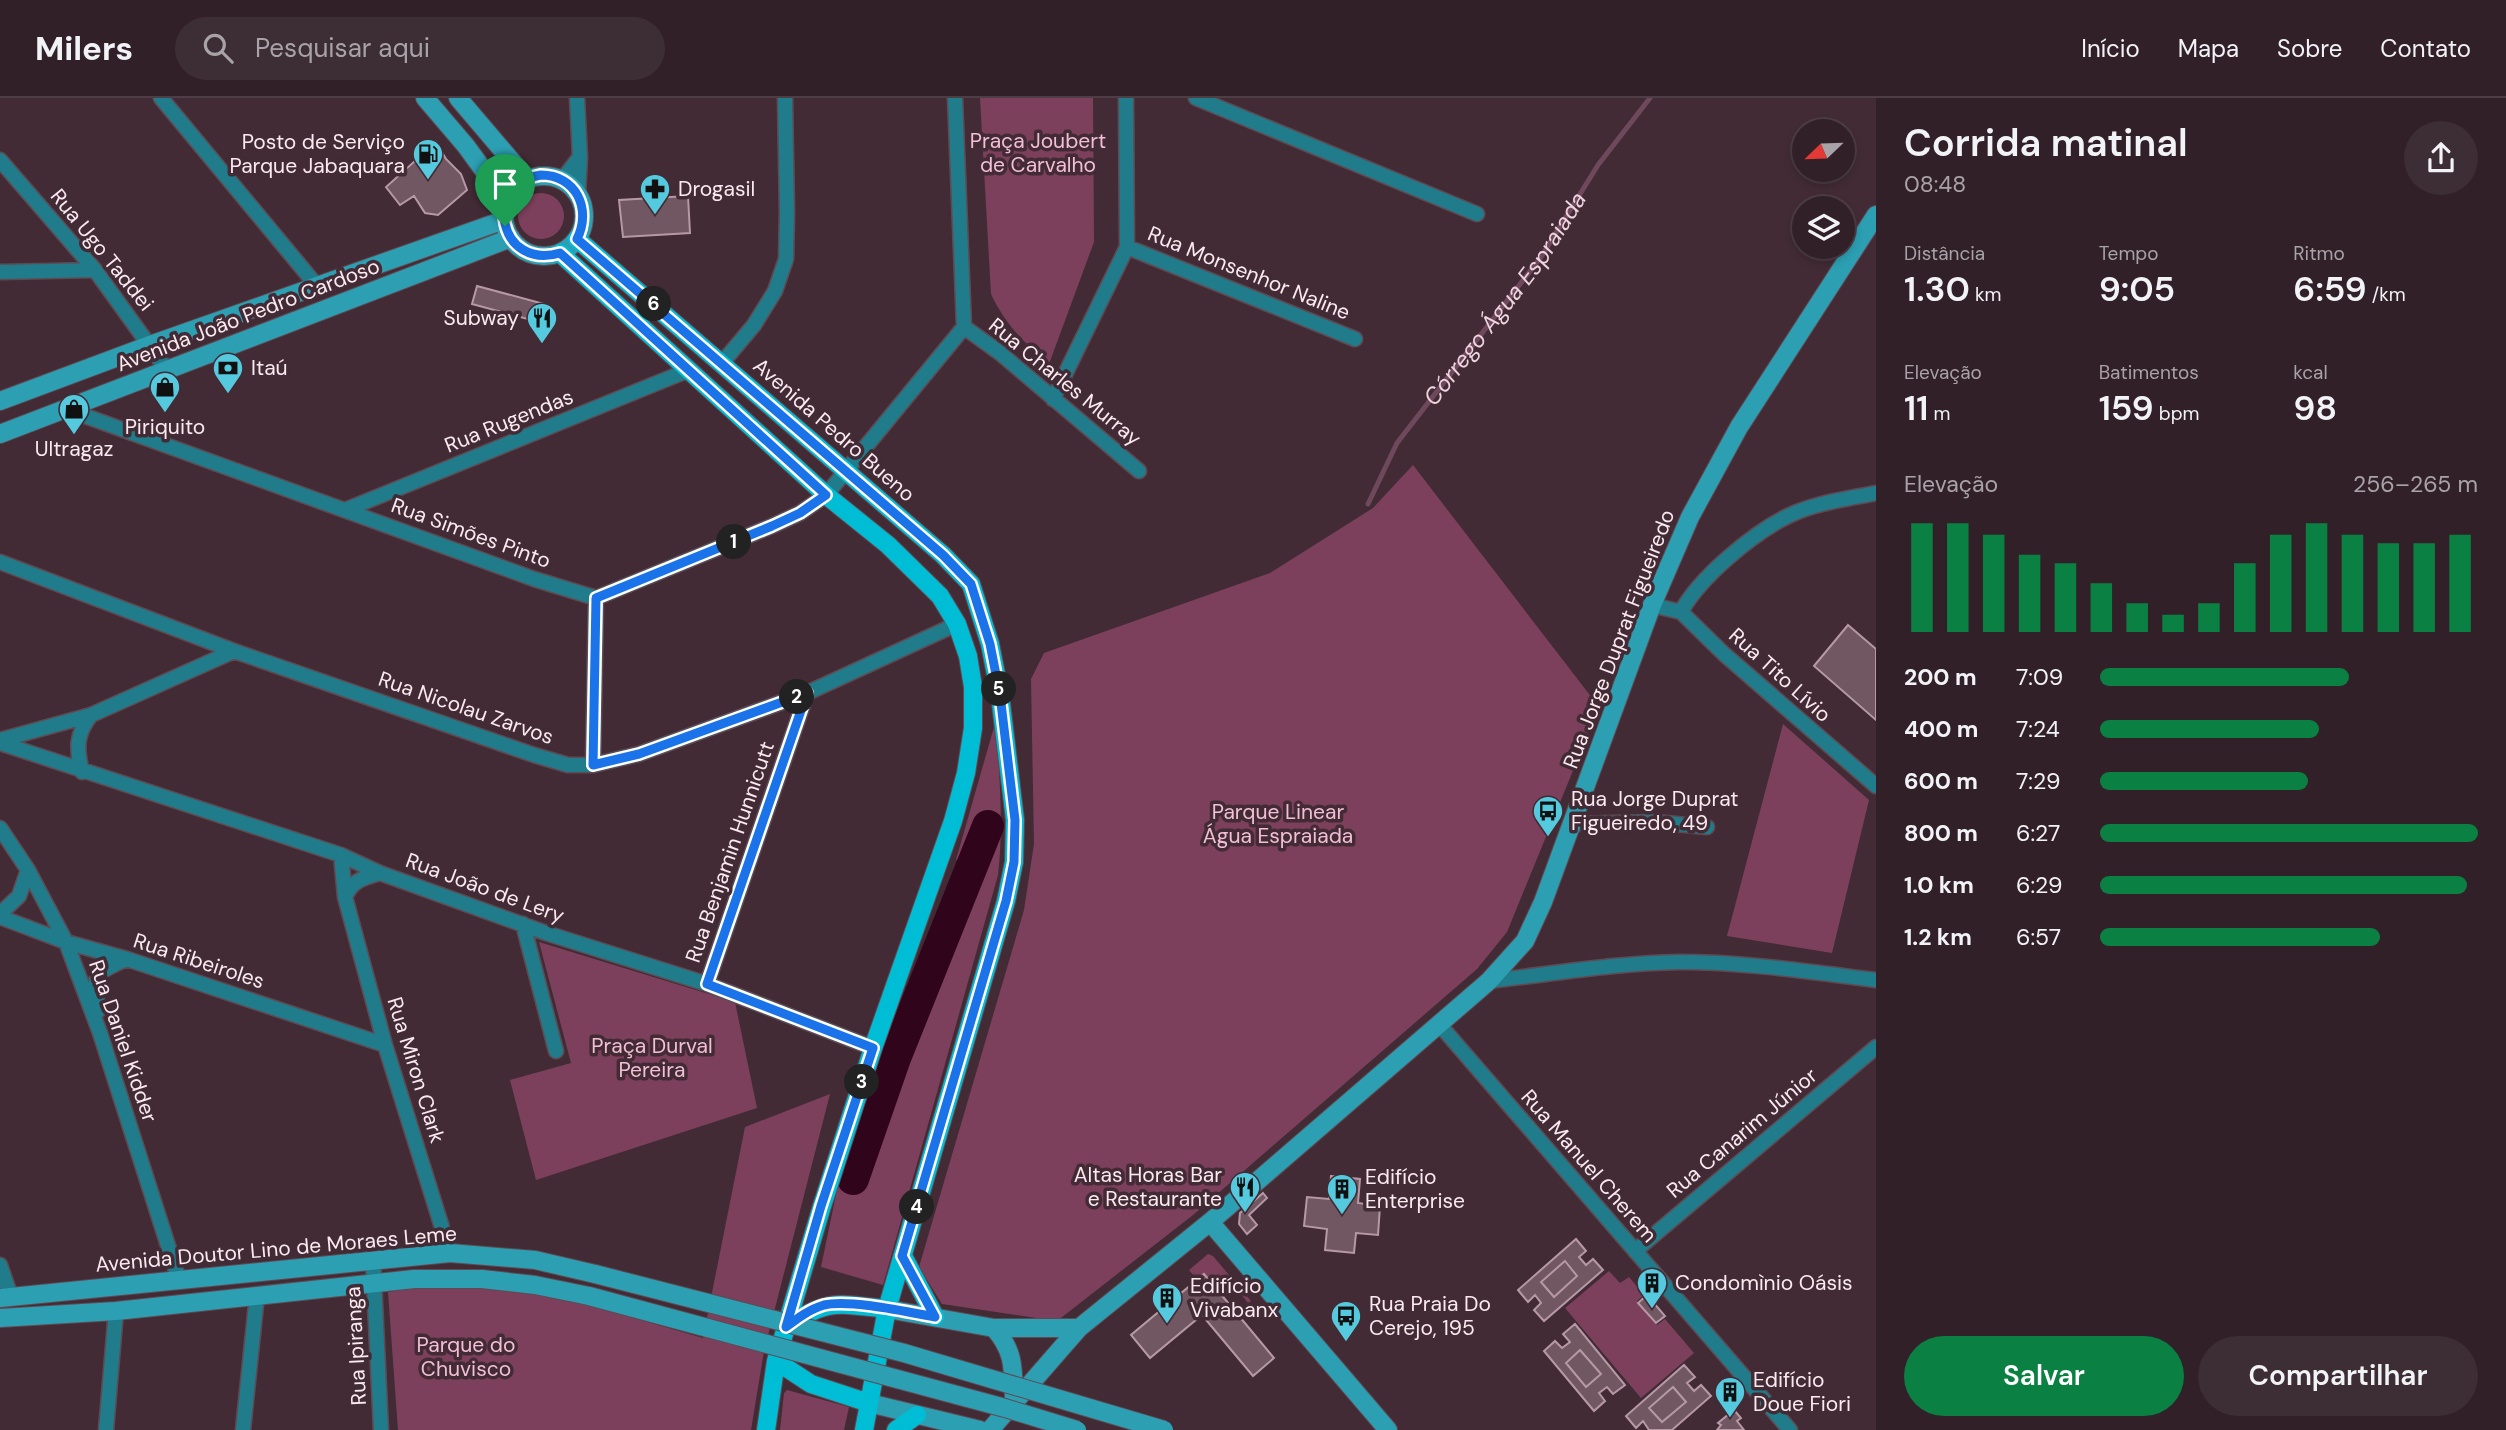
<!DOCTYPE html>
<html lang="pt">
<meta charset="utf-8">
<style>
:root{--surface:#322028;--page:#3d2d34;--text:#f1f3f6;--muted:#a8a3a8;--line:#4d3e45;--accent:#0b8043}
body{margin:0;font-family:"DM Sans",sans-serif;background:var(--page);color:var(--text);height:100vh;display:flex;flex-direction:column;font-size:26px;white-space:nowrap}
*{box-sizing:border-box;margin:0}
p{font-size:23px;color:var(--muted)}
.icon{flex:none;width:38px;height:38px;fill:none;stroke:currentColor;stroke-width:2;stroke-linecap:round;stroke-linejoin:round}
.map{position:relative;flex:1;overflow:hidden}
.panel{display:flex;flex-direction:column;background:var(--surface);width:630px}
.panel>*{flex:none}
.needle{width:46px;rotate:247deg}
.fabs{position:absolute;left:1792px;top:21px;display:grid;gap:14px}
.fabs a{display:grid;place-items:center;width:63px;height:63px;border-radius:50%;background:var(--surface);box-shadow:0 4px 10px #0003,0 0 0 2px var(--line);font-size:35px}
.pin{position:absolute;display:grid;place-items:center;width:60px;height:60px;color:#fff;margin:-72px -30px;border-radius:50% 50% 50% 0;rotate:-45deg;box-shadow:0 0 7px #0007}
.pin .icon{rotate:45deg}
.km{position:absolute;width:35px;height:35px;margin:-18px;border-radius:50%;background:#222;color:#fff;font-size:19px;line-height:35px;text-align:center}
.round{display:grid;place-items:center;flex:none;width:74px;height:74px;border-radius:37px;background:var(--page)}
.overview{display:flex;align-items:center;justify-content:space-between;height:119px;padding:0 28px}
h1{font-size:38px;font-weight:600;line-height:52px}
.figures{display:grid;grid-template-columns:repeat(3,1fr);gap:10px;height:119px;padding:7px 28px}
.figures div{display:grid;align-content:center}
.figures b{font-size:35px;font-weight:600}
.figures small{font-size:19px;font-weight:400}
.figures p{font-size:19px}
.chart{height:196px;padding:14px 28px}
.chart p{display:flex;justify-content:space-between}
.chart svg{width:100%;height:126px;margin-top:7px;stroke:var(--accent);stroke-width:6}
.action{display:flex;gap:14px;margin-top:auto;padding:14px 28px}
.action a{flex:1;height:80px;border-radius:42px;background:var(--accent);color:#fff;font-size:28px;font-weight:600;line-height:80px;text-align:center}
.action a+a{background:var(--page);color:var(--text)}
ul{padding:0 28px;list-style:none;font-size:23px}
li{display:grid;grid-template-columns:112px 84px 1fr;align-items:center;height:52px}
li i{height:18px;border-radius:9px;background:var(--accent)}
header{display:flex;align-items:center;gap:42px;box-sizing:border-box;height:98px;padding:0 35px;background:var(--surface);border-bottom:2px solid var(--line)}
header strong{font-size:33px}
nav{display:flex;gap:38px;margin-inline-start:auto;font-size:24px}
.search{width:490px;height:63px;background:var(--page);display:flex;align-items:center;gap:18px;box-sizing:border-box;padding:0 24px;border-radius:38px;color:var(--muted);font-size:26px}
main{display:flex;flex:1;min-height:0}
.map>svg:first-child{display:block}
</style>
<header>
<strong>Milers</strong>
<div class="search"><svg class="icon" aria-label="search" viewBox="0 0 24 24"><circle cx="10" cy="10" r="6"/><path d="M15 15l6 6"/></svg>Pesquisar aqui</div>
<nav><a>Início</a><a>Mapa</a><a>Sobre</a><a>Contato</a></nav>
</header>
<main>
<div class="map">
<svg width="1876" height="1332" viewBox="0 0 1876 1332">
<rect width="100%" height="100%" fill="#422b35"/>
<!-- green -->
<path fill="#7d405c" d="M980 0H1093L1094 144 1049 266C1024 245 1005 226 991 196Z
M518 118a23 23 0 1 1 46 0a23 23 0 1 1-46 0Z
M1413 367 1599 609 1507 834 1477 871 1193 1117 1057 1223 942 1206 919 1169 1024 812 1034 746 1031 581 1044 555 1270 475 1373 410Z
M996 622C999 674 1004 725 998 777L883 1187 821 1169 840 1077 864 1083C900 963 950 848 998 733L977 723 964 760 956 762Z
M1783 626 1869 702 1832 855 1727 838Z
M539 844 735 904 757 1010 536 1082 510 982 571 965Z
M830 996 764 1253 751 1332H398L388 1194 448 1185 534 1191 703 1240 745 1029Z
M1208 1156 1213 1158 1251 1203 1248 1205 1236 1190 1223 1200 1203 1177 1197 1182 1189 1172Z
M1609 1173 1620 1185 1629 1179 1644 1197 1637 1203 1657 1227 1665 1221 1694 1255 1641 1300 1565 1210Z
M787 1292 849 1309 844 1332H780L784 1295Z"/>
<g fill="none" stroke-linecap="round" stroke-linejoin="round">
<!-- stream -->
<path stroke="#6d495b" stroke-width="5" id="s1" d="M1368 406 1397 345 1541 159 1598 67 1650 0"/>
<!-- river -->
<path stroke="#30041b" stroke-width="32" d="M853 1081 895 960 988 728"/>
</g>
<!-- building -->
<path fill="#715761" stroke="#b699a5" stroke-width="2" d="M436 44 446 61 461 76 467 92 438 117 425 115 414 98 400 107 386 89Z
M688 98 690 135 623 139 619 102Z
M477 188 544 206 539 224 472 206Z
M1848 527 1876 551V622L1814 568Z
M1331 1078 1360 1081 1358 1105 1380 1108 1378 1137 1356 1135 1354 1155 1325 1152 1327 1131 1304 1128 1307 1099 1329 1101Z
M1263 1095 1267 1100 1249 1117 1257 1127 1247 1136 1239 1126 1240 1115Z
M1576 1141 1586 1153 1579 1159 1586 1167 1593 1161 1603 1172 1544 1223 1534 1212 1541 1205 1535 1197 1528 1204 1518 1192Z
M1565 1163 1577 1178 1554 1199 1541 1184Z
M1204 1176 1274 1260 1253 1278 1202 1217 1150 1260 1131 1237Z
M1647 1197 1665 1218 1656 1225 1638 1205Z
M1575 1226 1625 1287 1613 1296 1607 1289 1599 1295 1605 1303 1594 1313 1544 1253 1555 1243 1562 1250 1570 1244 1563 1236Z
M1580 1252 1601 1276 1586 1289 1566 1265Z
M1684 1267 1695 1279 1687 1285 1694 1293 1701 1287 1711 1298 1672 1332H1649L1643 1323 1636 1330 1626 1318Z
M1673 1289 1686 1304 1662 1324 1649 1310Z
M1734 1312 1741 1320 1737 1323 1744 1332H1717L1721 1327 1718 1325Z"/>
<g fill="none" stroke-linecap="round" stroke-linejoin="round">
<!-- street casing -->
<g stroke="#5f4a53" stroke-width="17">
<path id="street" d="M161 0 317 188
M577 0 580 59 578 96
M1196 0 1477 116
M0 62 95 172 167 272
M562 82 579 60
M1127 149 1355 241
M0 174 95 172
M964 229 1000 255 1139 373
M722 265 754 227 775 193 786 161 787 115 785 0
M1053 301 1127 149 1126 0
M66 311 534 481 596 500 772 428 800 415 826 397 964 229 955 0
M345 412 689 272
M0 464 234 553 534 657 568 667H593L639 656 807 595 957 526
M1652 507 1681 514 1724 556 1876 688
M1681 514C1699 480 1753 435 1788 418 1815 405 1846 401 1876 395
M0 642 91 617 234 553
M0 645 341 757 380 775 546 835 707 886 873 950
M593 667 596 500
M82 674C76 650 76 636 91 617
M1572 726 1655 724 1707 729
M0 730 28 772 66 844 100 935 179 1182
M341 757 345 799 385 947 450 1155
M345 799C352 782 364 780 380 775
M0 816 19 798 28 772
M0 819 66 844 127 861 385 947
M523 826 556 953
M1489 883C1552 876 1616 865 1680 864 1745 864 1811 874 1876 882
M707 886 807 595
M98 913C94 877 91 876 127 861
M1439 926 1790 1332
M1635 1153 1876 949
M373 1162 381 1332
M0 1167 11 1199
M106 1332 116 1213
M243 1332 257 1197"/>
</g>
<!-- secondary casing -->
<g stroke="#5f4a53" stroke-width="20">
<path id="secondary" d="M425 0 466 48 506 103
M458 0 527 81
M504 118a40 40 0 1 1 80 0a40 40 0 1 1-80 0Z
M0 303 150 247 504 122
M0 336 511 140
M1210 1124 1388 1332
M0 1200 450 1155 535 1162 595 1176
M887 1211 994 1230H1079
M0 1220 116 1213 414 1181H482L535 1187 589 1198
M994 1230C1015 1254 1013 1271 1014 1302
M869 1305 980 1332
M990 1332 1079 1230 1210 1124 1489 883 1525 843 1543 804 1652 507 1690 419 1739 329 1876 117"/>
</g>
<!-- primary casing -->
<g stroke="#5f4a53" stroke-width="20">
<path id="primary" d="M577 141 943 457 971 486 990 546 1000 597 1015 722 1014 764 1006 803 887 1211 864 1332
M560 155 826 397 888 447 940 498 957 526 968 558 973 589V630L966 675 953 723 873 950 822 1108 776 1263 766 1332
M903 1158 935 1219
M786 1229C828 1200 838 1206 887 1211
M776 1263 811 1286 869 1305
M896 1332 917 1317"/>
</g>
<!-- street -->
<use href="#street" stroke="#207b8a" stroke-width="14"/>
<!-- secondary -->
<use href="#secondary" stroke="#2c9fb3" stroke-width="18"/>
<!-- primary -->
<use href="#primary" stroke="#00bdd6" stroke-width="18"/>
<!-- secondary-bridge casing -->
<g stroke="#5f4a53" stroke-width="20" stroke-linecap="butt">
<path id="secondary-bridge" d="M595 1176 904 1255 1164 1332
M589 1198 1005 1310 1077 1332"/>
</g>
<!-- secondary-bridge -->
<use href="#secondary-bridge" stroke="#2c9fb3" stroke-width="18"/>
</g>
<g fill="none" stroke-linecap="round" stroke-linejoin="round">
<!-- route casing -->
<g stroke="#fff" stroke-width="14">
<path id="route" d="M541 77C576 77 592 111 577 141L943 457 971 486 990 546 1000 597 1015 722 1014 764 1006 803 902 1158 935 1219C908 1214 849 1201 824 1207 810 1211 798 1220 786 1229L821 1108 873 950 707 886 807 595 639 656 593 667 596 500 772 428 800 415 826 397 560 155C499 173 481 86 541 77Z"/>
</g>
<!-- route -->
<use href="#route" stroke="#1a73e8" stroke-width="9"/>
</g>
<!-- icons -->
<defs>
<g id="fuel-pin" transform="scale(1.575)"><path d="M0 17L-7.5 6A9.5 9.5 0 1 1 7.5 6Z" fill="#55cadf" stroke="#422b35"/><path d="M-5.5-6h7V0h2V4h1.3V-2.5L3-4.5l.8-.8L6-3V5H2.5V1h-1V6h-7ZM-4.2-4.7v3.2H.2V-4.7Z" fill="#111"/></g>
<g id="pharmacy-pin" transform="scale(1.575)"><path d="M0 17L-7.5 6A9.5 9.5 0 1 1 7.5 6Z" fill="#55cadf" stroke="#422b35"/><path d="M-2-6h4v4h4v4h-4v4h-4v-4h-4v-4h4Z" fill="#111"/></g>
<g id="restaurant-pin" transform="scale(1.575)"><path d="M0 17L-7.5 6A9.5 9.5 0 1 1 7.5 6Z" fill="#55cadf" stroke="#422b35"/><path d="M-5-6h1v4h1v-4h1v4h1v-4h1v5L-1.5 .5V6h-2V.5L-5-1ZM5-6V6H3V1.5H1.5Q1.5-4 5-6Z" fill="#111"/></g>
<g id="bank-pin" transform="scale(1.575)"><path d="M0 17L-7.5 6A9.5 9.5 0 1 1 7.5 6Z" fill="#55cadf" stroke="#422b35"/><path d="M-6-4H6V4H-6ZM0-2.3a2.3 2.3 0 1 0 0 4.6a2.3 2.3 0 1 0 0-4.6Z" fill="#111"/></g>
<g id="shop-pin" transform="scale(1.575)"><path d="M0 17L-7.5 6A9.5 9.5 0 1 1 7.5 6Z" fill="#55cadf" stroke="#422b35"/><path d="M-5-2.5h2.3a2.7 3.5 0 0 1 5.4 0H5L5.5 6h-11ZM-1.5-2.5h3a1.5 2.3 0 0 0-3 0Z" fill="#111"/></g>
<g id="bus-pin" transform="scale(1.575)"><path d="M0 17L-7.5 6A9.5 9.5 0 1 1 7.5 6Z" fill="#55cadf" stroke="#422b35"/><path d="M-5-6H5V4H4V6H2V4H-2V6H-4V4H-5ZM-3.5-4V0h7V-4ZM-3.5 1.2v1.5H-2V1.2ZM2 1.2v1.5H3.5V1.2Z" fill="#111"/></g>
<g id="building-pin" transform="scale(1.575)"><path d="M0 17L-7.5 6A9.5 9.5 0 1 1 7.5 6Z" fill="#55cadf" stroke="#422b35"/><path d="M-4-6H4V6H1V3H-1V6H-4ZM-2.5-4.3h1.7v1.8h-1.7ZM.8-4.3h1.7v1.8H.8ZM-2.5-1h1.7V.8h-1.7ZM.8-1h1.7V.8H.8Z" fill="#111"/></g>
</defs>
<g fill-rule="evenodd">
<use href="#fuel-pin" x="428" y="56"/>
<use href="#pharmacy-pin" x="655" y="91"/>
<use href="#restaurant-pin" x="542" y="220"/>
<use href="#bank-pin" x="228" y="270"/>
<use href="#shop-pin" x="165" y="289"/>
<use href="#shop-pin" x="74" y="311"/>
<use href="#bus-pin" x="1548" y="713"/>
<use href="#restaurant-pin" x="1245" y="1089"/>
<use href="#building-pin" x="1342" y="1091"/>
<use href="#building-pin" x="1652" y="1185"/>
<use href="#building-pin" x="1167" y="1200"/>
<use href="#bus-pin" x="1346" y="1218"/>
<use href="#building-pin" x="1730" y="1294"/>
</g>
<g text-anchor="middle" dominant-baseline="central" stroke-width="7" stroke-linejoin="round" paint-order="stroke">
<!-- park labels -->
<g font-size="21" fill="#f2bfd4" stroke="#422b35">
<text x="1038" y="43">Praça Joubert<tspan x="1038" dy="24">de Carvalho</tspan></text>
<text x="1278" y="714">Parque Linear<tspan x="1278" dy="24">Água Espraiada</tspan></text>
<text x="652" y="948">Praça Durval<tspan x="652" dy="24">Pereira</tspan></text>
<text x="466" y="1247">Parque do<tspan x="466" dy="24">Chuvisco</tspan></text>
</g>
<!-- poi labels -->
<g font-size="21" fill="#faeaf0" stroke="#422b35" text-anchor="start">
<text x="405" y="44" text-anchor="end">Posto de Serviço<tspan x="405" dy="24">Parque Jabaquara</tspan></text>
<text x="678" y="91">Drogasil</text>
<text x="519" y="220" text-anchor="end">Subway</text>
<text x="251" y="270">Itaú</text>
<text x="165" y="329" text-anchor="middle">Piriquito</text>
<text x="74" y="351" text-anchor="middle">Ultragaz</text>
<text x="1571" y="701">Rua Jorge Duprat<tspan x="1571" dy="24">Figueiredo, 49</tspan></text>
<text x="1222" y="1077" text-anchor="end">Altas Horas Bar<tspan x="1222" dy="24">e Restaurante</tspan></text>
<text x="1365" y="1079">Edifício<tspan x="1365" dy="24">Enterprise</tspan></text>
<text x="1675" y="1185">Condomìnio Oásis</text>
<text x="1190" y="1188">Edifício<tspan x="1190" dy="24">Vivabanx</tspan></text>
<text x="1369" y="1206">Rua Praia Do<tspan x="1369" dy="24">Cerejo, 195</tspan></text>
<text x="1753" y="1282">Edifício<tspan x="1753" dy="24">Doue Fiori</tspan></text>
</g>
<!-- street labels -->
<g font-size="21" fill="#faeaf0" stroke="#422b35">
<text transform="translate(102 152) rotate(51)">Rua Ugo Taddei</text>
<text transform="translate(1249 175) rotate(22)">Rua Monsenhor Naline</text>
<text transform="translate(248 217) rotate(-21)">Avenida João Pedro Cardoso</text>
<text transform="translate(1065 284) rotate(39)">Rua Charles Murray</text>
<text transform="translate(509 323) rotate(-22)">Rua Rugendas</text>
<text transform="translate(834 332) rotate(41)">Avenida Pedro Bueno</text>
<text transform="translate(471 435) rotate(20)">Rua Simões Pinto</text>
<text transform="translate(1619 541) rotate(-69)">Rua Jorge Duprat Figueiredo</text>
<text transform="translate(1780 577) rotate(42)">Rua Tito Lívio</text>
<text transform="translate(466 610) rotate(19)">Rua Nicolau Zarvos</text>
<text transform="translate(730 754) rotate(-71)">Rua Benjamin Hunnicutt</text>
<text transform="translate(485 790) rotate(20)">Rua João de Lery</text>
<text transform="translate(199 863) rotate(18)">Rua Ribeiroles</text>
<text transform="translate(123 943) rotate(71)">Rua Daniel Kidder</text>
<text transform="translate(416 972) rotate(73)">Rua Miron Clark</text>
<text transform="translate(1742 1035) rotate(-40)">Rua Canarim Júnior</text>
<text transform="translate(1589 1068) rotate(49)">Rua Manuel Cherem</text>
<text transform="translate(276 1151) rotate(-5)">Avenida Doutor Lino de Moraes Leme</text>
<text transform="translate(356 1248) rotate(-93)">Rua Ipiranga</text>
</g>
<!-- water labels -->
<g font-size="23" font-style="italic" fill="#efd5df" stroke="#422b35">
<text stroke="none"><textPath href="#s1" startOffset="248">Córrego Água Espraiada</textPath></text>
</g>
</g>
</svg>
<div class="fabs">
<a><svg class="needle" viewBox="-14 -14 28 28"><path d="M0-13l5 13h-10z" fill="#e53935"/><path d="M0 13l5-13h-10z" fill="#a8a3a8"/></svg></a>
<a><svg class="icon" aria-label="layers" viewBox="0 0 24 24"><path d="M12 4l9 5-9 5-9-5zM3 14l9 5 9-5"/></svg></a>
</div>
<div class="pin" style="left:505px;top:128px;background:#1e9e55"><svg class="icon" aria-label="arrive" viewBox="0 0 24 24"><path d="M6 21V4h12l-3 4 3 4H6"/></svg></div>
<b class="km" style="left:734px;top:444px">1</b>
<b class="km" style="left:797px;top:599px">2</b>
<b class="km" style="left:862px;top:984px">3</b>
<b class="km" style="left:917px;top:1109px">4</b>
<b class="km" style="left:999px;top:591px">5</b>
<b class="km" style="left:654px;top:206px">6</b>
</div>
<section class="panel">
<div class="overview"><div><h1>Corrida matinal</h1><p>08:48</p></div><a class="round"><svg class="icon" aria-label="share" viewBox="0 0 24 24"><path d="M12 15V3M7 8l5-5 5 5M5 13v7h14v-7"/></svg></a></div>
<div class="figures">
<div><p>Distância</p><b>1.30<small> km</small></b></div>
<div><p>Tempo</p><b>9:05</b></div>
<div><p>Ritmo</p><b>6:59<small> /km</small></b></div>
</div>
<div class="figures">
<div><p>Elevação</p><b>11<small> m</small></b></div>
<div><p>Batimentos</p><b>159<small> bpm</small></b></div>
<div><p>kcal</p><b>98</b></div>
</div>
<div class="chart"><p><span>Elevação</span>256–265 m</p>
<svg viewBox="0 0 160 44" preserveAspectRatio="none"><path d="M5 44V6M15 44V6M25 44V10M35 44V17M45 44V20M55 44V27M65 44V34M75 44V38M85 44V34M95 44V20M105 44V10M115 44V6M125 44V10M135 44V13M145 44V13M155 44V10"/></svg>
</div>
<ul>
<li><b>200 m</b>7:09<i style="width:66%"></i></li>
<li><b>400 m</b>7:24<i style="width:58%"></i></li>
<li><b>600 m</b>7:29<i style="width:55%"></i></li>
<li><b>800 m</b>6:27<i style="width:100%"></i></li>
<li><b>1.0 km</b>6:29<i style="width:97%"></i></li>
<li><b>1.2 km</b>6:57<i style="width:74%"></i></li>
</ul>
<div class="action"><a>Salvar</a><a>Compartilhar</a></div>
</section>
</main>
